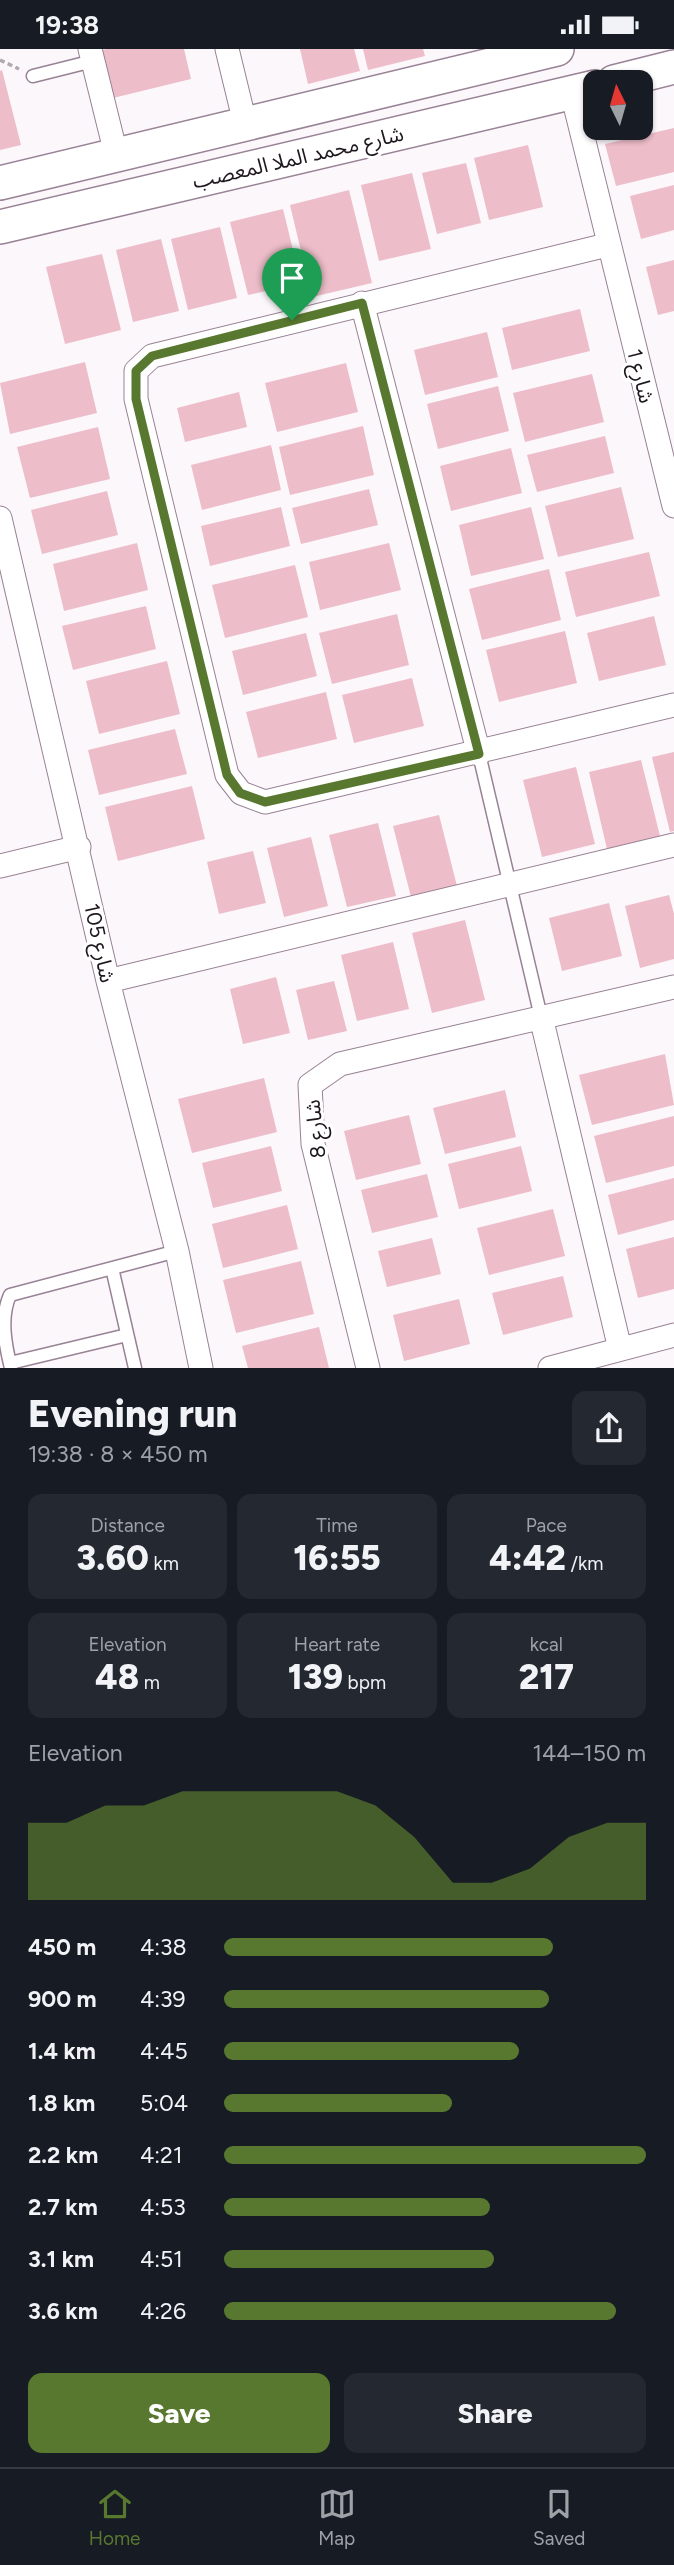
<!DOCTYPE html>
<meta charset="utf-8">
<style>
:root{--surface:#171b24;--page:#242831;--text:#f1f3f6;--muted:#9ea1a6;--line:#363941;--accent:#59782f}
body{margin:0;font-family:Figtree,"Noto Sans Arabic",sans-serif;background:var(--page);color:var(--text);height:100vh;display:flex;flex-direction:column;font-size:26px;white-space:nowrap}
*{box-sizing:border-box;margin:0}
p{font-size:23px;color:var(--muted)}
.icon{flex:none;width:38px;height:38px;fill:none;stroke:currentColor;stroke-width:2;stroke-linecap:round;stroke-linejoin:round}
.map{position:relative;height:1319px;overflow:hidden}
.drawer{display:flex;flex-direction:column;background:var(--surface);flex:1}
.drawer>*{flex:none}
.needle{width:46px;rotate:355deg}
.controls{position:absolute;left:583px;top:21px;display:grid;gap:14px}
.controls a{display:grid;place-items:center;width:70px;height:70px;border-radius:14px;background:var(--surface);box-shadow:0 2px 5px #0004;font-size:35px}
.pin{position:absolute;display:grid;place-items:center;width:60px;height:60px;color:#fff;margin:-72px -30px;border-radius:50% 50% 50% 0;rotate:-45deg;box-shadow:0 0 7px #0007}
.pin .icon{rotate:45deg}
.round{display:grid;place-items:center;flex:none;width:74px;height:74px;border-radius:14px;background:var(--page)}
.headline{display:flex;align-items:center;justify-content:space-between;height:119px;padding:0 28px}
h1{font-size:38px;font-weight:800;line-height:52px}
.figures{display:grid;grid-template-columns:repeat(3,1fr);gap:10px;height:119px;padding:7px 28px}
.figures div{display:grid;align-content:center;border-radius:14px;background:var(--page);text-align:center}
.figures b{font-size:35px;font-weight:800}
.figures small{font-size:19px;font-weight:400}
.figures p{font-size:19px}
.chart{height:196px;padding:14px 28px}
.chart p{display:flex;justify-content:space-between}
.chart svg{width:100%;height:126px;margin-top:7px;fill:var(--accent);opacity:.7}
.primary-button{display:flex;gap:14px;margin-top:auto;padding:14px 28px}
.primary-button a{flex:1;height:80px;border-radius:14px;background:var(--accent);color:#fff;font-size:28px;font-weight:800;line-height:80px;text-align:center}
.primary-button a+a{background:var(--page);color:var(--text)}
ul{padding:0 28px;list-style:none;font-size:23px}
li{display:grid;grid-template-columns:112px 84px 1fr;align-items:center;height:52px}
li i{height:18px;border-radius:9px;background:var(--accent)}
.status{display:flex;justify-content:space-between;align-items:center;height:49px;padding:0 35px;background:var(--surface);direction:ltr}
.status svg{height:19px;fill:currentColor}
.tab-bar{display:flex;justify-content:space-around;align-items:center;height:98px;border-top:2px solid var(--line);background:var(--surface);font-size:19px;color:var(--muted)}
.tab-bar a{display:grid;justify-items:center;gap:4px}
.tab-bar .current{color:var(--accent)}
.map>svg:first-child{display:block}
</style>
<div class="status"><b>19:38</b><svg viewBox="0 0 49 12"><path d="M0 12V9h3v3zM5 12V6h3v6zM10 12V3h3v9zM15 12V0h3v12zM26 1h20v11H26zM47 4h2v5h-2z"/></svg></div>
<div class="map">
<svg width="674" height="1319" viewBox="0 0 674 1319">
<rect width="100%" height="100%" fill="#fcf7fb"/>
<!-- building -->
<path fill="#edbdc9" d="M107 0H184L191 30 113 49 101 1Z
M300 0H354L360 22 308 35Z
M363 0H423L425 7 368 21Z
M2 21 21 96 0 101V22Z
M674 79V123L616 137 605 95Z
M528 96 543 158 489 171 474 109Z
M466 114 481 174 437 185 422 124Z
M412 124 431 200 379 212 361 136Z
M674 136V181L641 190 630 147Z
M349 141 372 234 312 248 290 156Z
M283 160 301 234 248 246 230 173Z
M220 178 237 249 188 261 171 190Z
M161 190 179 262 133 273 116 201Z
M102 205 121 281 65 295 46 218Z
M674 211V262L658 266 646 218Z
M580 260 590 302 512 321 502 279Z
M487 283 498 328 425 346 414 301Z
M85 313 97 364 10 385 0 334Z
M346 314 358 363 277 383 265 334Z
M592 325 604 373 525 393 513 344Z
M498 337 509 382 438 400 427 355Z
M239 343 247 378 185 393 177 359Z
M363 377 374 426 290 446 279 398Z
M98 378 110 430 30 449 17 398Z
M605 387 614 424 537 443 527 406Z
M271 396 281 441 202 461 191 416Z
M511 399 522 444 451 462 440 417Z
M621 438 634 490 558 508 545 457Z
M369 440 378 476 301 495 292 459Z
M107 442 118 486 42 505 31 461Z
M281 458 290 497 210 517 201 477Z
M531 458 544 510 471 527 459 476Z
M137 494 148 541 64 562 53 515Z
M389 494 401 541 320 561 309 513Z
M649 503 660 547 576 568 565 523Z
M295 516 308 568 225 589 212 536Z
M549 520 561 571 482 591 469 540Z
M146 557 156 600 73 621 62 577Z
M397 565 409 616 332 635 319 584Z
M654 567 666 616 599 632 587 584Z
M565 582 577 634 499 653 486 601Z
M306 584 317 627 243 646 232 602Z
M167 612 180 665 99 685 86 632Z
M412 629 424 677 354 694 342 646Z
M326 643 337 690 258 709 246 663Z
M175 680 187 725 99 746 88 701Z
M674 703V782L670 783 652 708Z
M641 711 660 787 607 800 589 723Z
M576 718 595 795 542 808 523 731Z
M192 737 205 790 118 812 105 758Z
M439 766 457 837 411 848 393 777Z
M378 774 396 847 347 858 329 786Z
M311 788 328 857 284 868 267 799Z
M253 802 266 854 219 865 207 813Z
M669 846 674 865V910L640 919 625 857Z
M609 854 622 907 562 922 549 869Z
M465 871 485 951 432 964 412 884Z
M393 893 409 960 357 972 341 906Z
M276 928 290 984 243 995 230 940Z
M334 932 347 982 308 991 296 941Z
M665 1005 674 1056 592 1076 579 1026Z
M264 1029 277 1083 192 1104 178 1050Z
M505 1041 516 1088 445 1105 433 1059Z
M409 1066 421 1115 356 1131 344 1082Z
M674 1067V1117L606 1134 594 1087Z
M271 1097 282 1142 213 1159 202 1114Z
M521 1097 532 1142 459 1160 448 1115Z
M427 1125 438 1168 372 1184 361 1141Z
M674 1129V1171L618 1186 608 1146Z
M287 1156 298 1200 223 1219 212 1175Z
M553 1160 565 1207 489 1226 477 1179Z
M674 1188V1240L638 1249 626 1200Z
M432 1189 441 1225 387 1238 378 1202Z
M301 1212 314 1265 236 1284 223 1231Z
M563 1227 573 1268 503 1286 492 1244Z
M459 1250 470 1295 404 1312 393 1266Z
M319 1278 329 1319H248L242 1297Z"/>
<g fill="none" stroke-linecap="round" stroke-linejoin="round">
<!-- lane casing -->
<g stroke="#988295" stroke-width="15">
<path id="lane" d="M33 27 93 12
M479 705 541 968
M112 1219 135 1319
M10 1314 127 1286
M11 1319C5 1295 0 1268 10 1246L177 1202"/>
</g>
<!-- street casing -->
<g stroke="#988295" stroke-width="25">
<path id="street" d="M90 0 116 105
M227 0 245 74
M572 44 674 457
M607 196 152 307 136 322V350L227 726 241 744 265 753 674 656
M362 254 479 705
M0 469 108 932 177 1202 201 1319
M0 817 79 798
M108 932 674 796
M541 968 620 1300
M368 1319 313 1095 310 1036 340 1015 674 938
M550 1319 674 1286"/>
</g>
<!-- secondary casing -->
<g stroke="#988295" stroke-width="36">
<path id="secondary" d="M614 33 674 18
M0 134 557 0
M0 178 595 38"/>
</g>
<!-- path -->
<path stroke="#b0aaaf" stroke-width="3.5" stroke-dasharray="5 3.5" stroke-linecap="butt" d="M0 11 19 20"/>
<!-- lane -->
<use href="#lane" stroke="#fff" stroke-width="12"/>
<!-- street -->
<use href="#street" stroke="#fff" stroke-width="23"/>
<!-- secondary -->
<use href="#secondary" stroke="#fff" stroke-width="33"/>
</g>
<g fill="none" stroke-linecap="round" stroke-linejoin="round">
<!-- route casing -->
<g stroke="#fff" stroke-width="14">
<path id="route" d="M362 254 479 705 265 753 240 744 227 726 136 350V322L152 307Z"/>
</g>
<!-- route -->
<use href="#route" stroke="#59782f" stroke-width="9"/>
</g>
<g text-anchor="middle" dominant-baseline="central" stroke-width="6" stroke-linejoin="round" paint-order="stroke">
<!-- street labels -->
<g font-size="21" fill="#1f171e" stroke="#fff">
<text transform="translate(298 108) rotate(-13)">شارع محمد الملا المعصب</text>
<text transform="translate(641 327) rotate(76)">شارع 1</text>
<text transform="translate(100 894) rotate(78)">شارع 105</text>
<text transform="translate(315 1080) rotate(-96)">شارع 8</text>
</g>
</g>
</svg>
<div class="controls">
<a><svg class="needle" viewBox="-14 -14 28 28"><path d="M0-13l5 13h-10z" fill="#e53935"/><path d="M0 13l5-13h-10z" fill="#9ea1a6"/></svg></a>
</div>
<div class="pin" style="left:292px;top:271px;background:#1e9e55"><svg class="icon" aria-label="arrive" viewBox="0 0 24 24"><path d="M6 21V4h12l-3 4 3 4H6"/></svg></div>
</div>
<section class="drawer">
<div class="headline"><div><h1>Evening run</h1><p>19:38 · 8 × 450 m</p></div><a class="round"><svg class="icon" aria-label="share" viewBox="0 0 24 24"><path d="M12 15V3M7 8l5-5 5 5M5 13v7h14v-7"/></svg></a></div>
<div class="figures">
<div><p>Distance</p><b>3.60<small> km</small></b></div>
<div><p>Time</p><b>16:55</b></div>
<div><p>Pace</p><b>4:42<small> /km</small></b></div>
</div>
<div class="figures">
<div><p>Elevation</p><b>48<small> m</small></b></div>
<div><p>Heart rate</p><b>139<small> bpm</small></b></div>
<div><p>kcal</p><b>217</b></div>
</div>
<div class="chart"><p><span>Elevation</span>144–150 m</p>
<svg viewBox="0 0 160 44" preserveAspectRatio="none"><path d="M0 44V17L10 17L20 11L30 11L40 6L50 6L60 6L70 6L80 6L90 11L100 22L110 38L120 38L130 33L140 22L150 17L160 17V44z"/></svg>
</div>
<ul>
<li><b>450 m</b>4:38<i style="width:78%"></i></li>
<li><b>900 m</b>4:39<i style="width:77%"></i></li>
<li><b>1.4 km</b>4:45<i style="width:70%"></i></li>
<li><b>1.8 km</b>5:04<i style="width:54%"></i></li>
<li><b>2.2 km</b>4:21<i style="width:100%"></i></li>
<li><b>2.7 km</b>4:53<i style="width:63%"></i></li>
<li><b>3.1 km</b>4:51<i style="width:64%"></i></li>
<li><b>3.6 km</b>4:26<i style="width:93%"></i></li>
</ul>
<div class="primary-button"><a>Save</a><a>Share</a></div>
</section>
<nav class="tab-bar">
<a class="current"><svg class="icon" aria-label="home" viewBox="0 0 24 24"><path d="M3 11l9-7 9 7M6 9v11h12V9"/></svg>Home</a>
<a><svg class="icon" aria-label="map" viewBox="0 0 24 24"><path d="M3 6l6-2 6 2 6-2v14l-6 2-6-2-6 2zM9 4v14M15 6v14"/></svg>Map</a>
<a><svg class="icon" aria-label="saved" viewBox="0 0 24 24"><path d="M7 4h10v16l-5-4-5 4z"/></svg>Saved</a>
</nav>
